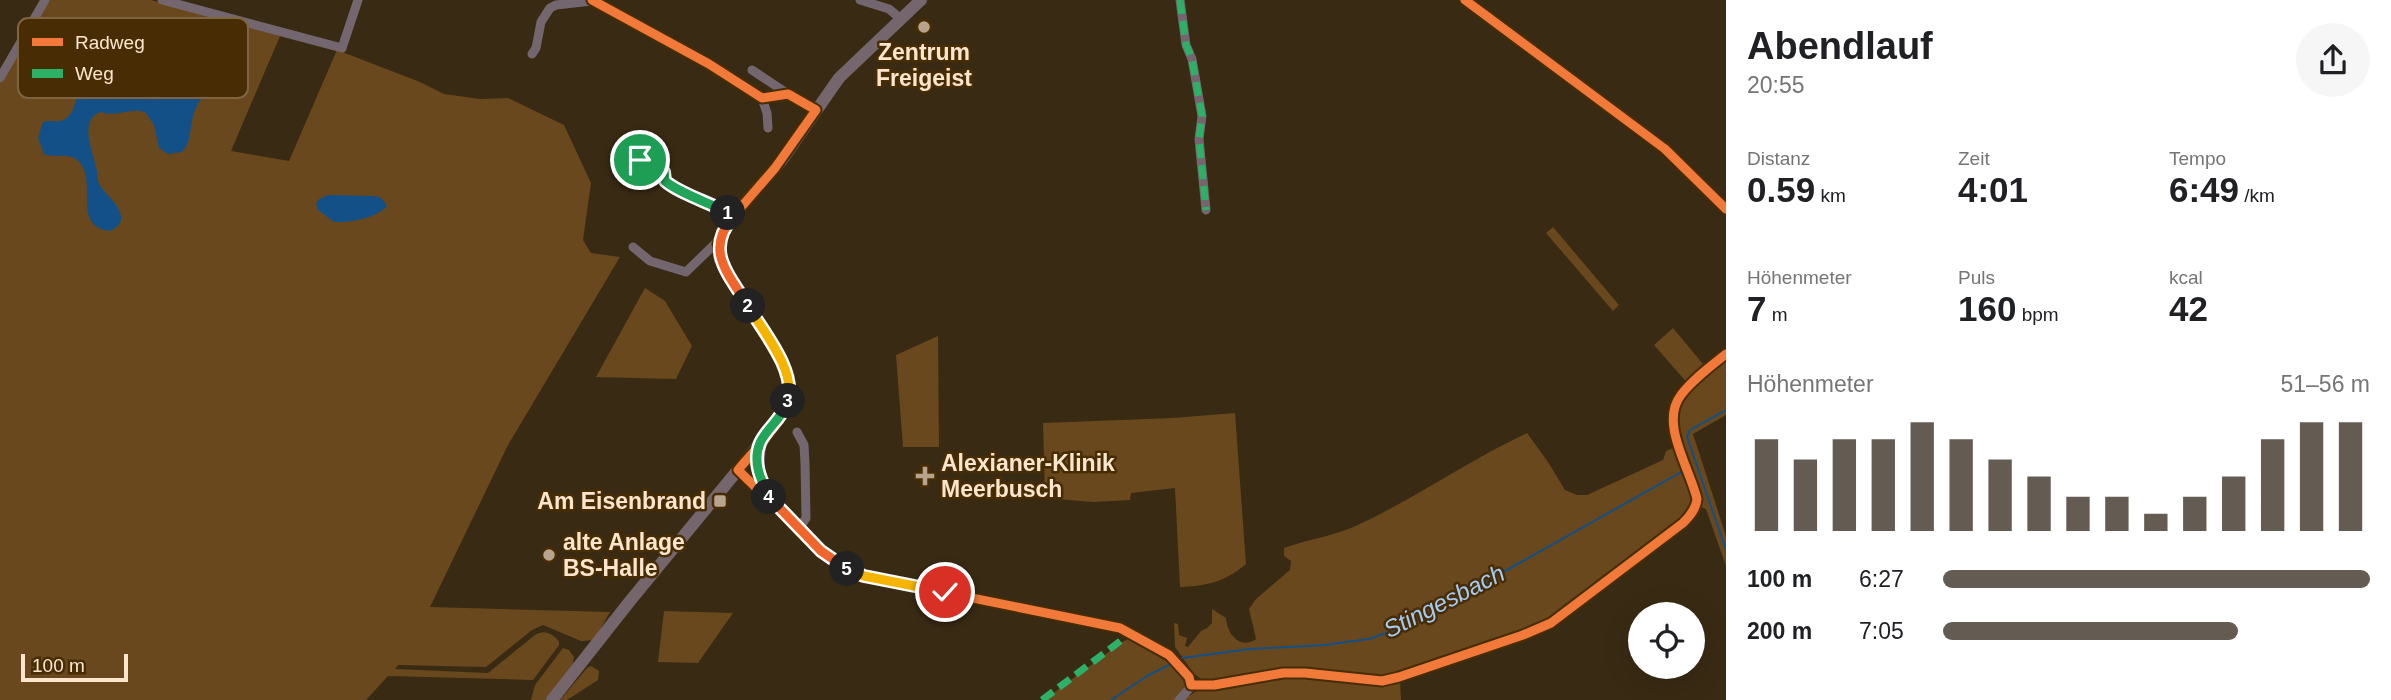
<!DOCTYPE html>
<html lang="de">
<meta charset="utf-8">
<style>
:root{--surface:#fff;--page:#f6f6f6;--text:#202124;--muted:#757577;--accent:#645c53}
body{margin:0;font-family:Arial,sans-serif;background:var(--page);color:var(--text);height:100vh;display:flex;flex-direction:column;font-size:26px;white-space:nowrap}
*{box-sizing:border-box;margin:0}
p{font-size:23px;color:var(--muted)}
.icon{flex:none;width:38px;height:38px;fill:none;stroke:currentColor;stroke-width:2;stroke-linecap:round;stroke-linejoin:round}
.map{position:relative;flex:1;overflow:hidden}
.panel{display:flex;flex-direction:column;background:var(--surface);width:665px}
.panel>*{flex:none}
.controls{position:absolute;left:1628px;top:602px;display:grid;gap:14px}
.controls a{display:grid;place-items:center;width:77px;height:77px;border-radius:50%;background:var(--surface);box-shadow:0 7px 28px #0002;font-size:35px}
.scale{position:absolute;left:21px;bottom:18px;width:107px;box-sizing:border-box;padding-left:7px;border:4px solid #fce6cd;border-top:0;font-size:19px;line-height:24px;white-space:nowrap;color:#fce6cd;-webkit-text-stroke:5px #482d04;paint-order:stroke}
.pin{position:absolute;display:grid;place-items:center;width:60px;height:60px;color:#fff;margin:-30px;border:4px solid #fff;border-radius:50%;box-shadow:0 2px 7px #0007}
.km{position:absolute;width:35px;height:35px;margin:-18px;border-radius:50%;background:#222;color:#fff;font-size:19px;line-height:35px;text-align:center}
.round{display:grid;place-items:center;flex:none;width:74px;height:74px;border-radius:37px;background:var(--page)}
.head{display:flex;align-items:center;justify-content:space-between;height:119px;padding:0 21px}
h1{font-size:38px;font-weight:800;line-height:52px}
.stats{display:grid;grid-template-columns:repeat(3,1fr);gap:10px;height:119px;padding:7px 21px}
.stats div{display:grid;align-content:center}
.stats b{font-size:35px;font-weight:800}
.stats small{font-size:19px;font-weight:400}
.stats p{font-size:19px}
.chart{height:196px;padding:14px 21px}
.chart p{display:flex;justify-content:space-between}
.chart svg{width:100%;height:126px;margin-top:7px;stroke:var(--accent);stroke-width:6}
ul{padding:0 21px;list-style:none;font-size:23px}
li{display:grid;grid-template-columns:112px 84px 1fr;align-items:center;height:52px}
li i{height:18px;border-radius:9px;background:var(--accent)}
main{display:flex;flex:1;min-height:0}
.map>svg:first-child{display:block}
</style>
<main>
<div class="map">
<svg width="1726" height="700" viewBox="0 0 1726 700">
<rect width="100%" height="100%" fill="#392a13"/>
<!-- green -->
<path fill="#69481d" d="M48 0H151L280 36 231 151 289 161 337 50 420 82 444 94 480 99 508 98 564 125 591 183 583 240 591 253 620 257 508 445 430 607 610 612 594 640 581 641 543 625 532 630 486 667 398 665 395 669 488 673 535 635C545 629 552 634 559 641V645L533 680 388 676 366 700H0V83Z
M1553 227 1619 305 1613 311 1546 233Z
M645 288 665 301 692 346 676 379 596 377Z
M1673 328 1707 369 1689 385 1654 345Z
M938 336 939 447H903L896 355Z
M1726 355V415L1693 434 1726 536V566L1706 509 1697 506 1695 491 1681 450C1687 483 1703 490 1680 522L1549 618 1517 631 1386 675 1376 676 1305 669H1283L1213 680H1203L1194 674 1175 647 1174 623 1178 624 1179 635 1187 638 1185 646 1188 647 1201 631 1207 628 1212 623V609L1226 618C1227 634 1240 650 1256 639L1249 609 1256 599 1290 570 1291 561 1284 556V548C1306 540 1328 537 1351 528 1412 501 1467 461 1527 433L1548 462 1565 490 1577 495H1587L1663 460 1666 451 1680 445 1673 425 1678 400Z
M1235 413 1246 564C1225 582 1207 586 1180 587L1175 488 1131 493 1130 500 1093 502 1045 498 1043 423 1173 418Z
M664 611 733 613 698 663 658 662Z
M1129 639 1169 663 1197 683 1176 700H1044L1122 642Z
M563 648 569 650 574 657 572 667 546 700H531L535 685Z
M591 666 599 671 598 680 567 700H560L587 668Z
M1283 676 1376 681 1400 679 1401 700H1183L1204 686 1214 688Z"/>
<!-- water -->
<path fill="#125087" d="M204 62H209L215 72V78C210 89 200 97 196 108 189 122 193 141 182 152L168 154 159 148 154 125 145 112C129 107 116 118 101 112 77 119 94 155 97 171 98 177 97 181 101 187 107 196 122 207 121 219 120 226 115 228 110 231 72 227 97 183 80 163 71 151 56 159 44 154L38 138 43 122C49 120 54 122 60 121 76 118 77 93 80 80 97 63 124 79 140 91 145 94 149 99 154 99 160 100 165 97 170 95L174 83Z
M328 195 374 196 381 198 387 206C377 218 349 223 334 222L318 210 316 204 319 199Z"/>
<g fill="none" stroke-linecap="round" stroke-linejoin="round">
<!-- stream -->
<path stroke="#125087" stroke-width="2" d="M1726 410 1690 430 1687 437 1726 550
M1182 658 1250 649 1324 645 1369 639 1400 628 1425 616 1683 471
M1111 700 1147 676 1173 663"/>
<!-- minor -->
<path stroke="#73666e" stroke-width="9" d="M162 0 342 48 358 0
M860 0 889 9 901 19
M1180 0 1186 45 1192 59 1202 116 1199 139 1206 210
M532 54 536 48 541 22 550 8 556 5 592 1 709 64 762 98 767 113 768 128
M752 70 788 94
M0 78 45 0
M762 98 788 94 816 110
M640 160 664 172 665 181C681 195 712 202 733 217
M633 247 650 261 686 272 719 240
M797 432 804 445 805 463 806 518 799 529
M1676 434C1663 398 1701 374 1726 354
M738 470 821 551 845 568 864 576 1120 628 1169 655 1189 677 1190 688 1179 700"/>
<!-- secondary -->
<path stroke="#75666d" stroke-width="12" d="M760 445C757 471 759 478 772 501
M552 700 630 601 770 431C783 413 795 395 787 371L720 260C717 246 719 235 727 223L782 160 839 78 921 0"/>
<!-- quiet -->
<path stroke="#2db169" stroke-width="7" stroke-dasharray="14 7" stroke-linecap="butt" d="M1180 0 1186 45 1192 59 1202 116 1199 139 1206 210
M1042 700 1131 633"/>
<!-- cycleway casing -->
<g stroke="#482d04" stroke-width="13">
<path id="cycleway" d="M592 0 709 64 762 98 788 94 816 110 775 168 724 227 718 244 722 264 787 371C799 410 760 443 738 470L821 551 845 568 864 576 1120 628 1169 655 1189 677 1191 685H1214L1283 673H1305L1382 681 1399 677 1523 635 1551 623 1683 523C1690 516 1696 509 1697 499 1690 468 1659 423 1681 395 1693 379 1711 366 1726 354
M1465 0 1665 149 1726 209"/>
</g>
<!-- cycleway -->
<use href="#cycleway" stroke="#f17a3a" stroke-width="9"/>
</g>
<g fill="none" stroke-linecap="round" stroke-linejoin="round">
<!-- split-1 casing -->
<g stroke="#fff" stroke-width="14">
<path id="split-1" d="M640 160 664 172 665 181C680 194 709 202 728 213"/>
</g>
<!-- split-2 casing -->
<g stroke="#fff" stroke-width="14">
<path id="split-2" d="M728 213 733 217C704 251 729 274 748 306"/>
</g>
<!-- split-3 casing -->
<g stroke="#fff" stroke-width="14">
<path id="split-3" d="M748 306C764 333 796 370 788 401"/>
</g>
<!-- split-4 casing -->
<g stroke="#fff" stroke-width="14">
<path id="split-4" d="M769 497C761 480 752 462 760 443 766 429 782 419 788 401"/>
</g>
<!-- split-5 casing -->
<g stroke="#fff" stroke-width="14">
<path id="split-5" d="M769 497 821 551 847 569"/>
</g>
<!-- split-6 casing -->
<g stroke="#fff" stroke-width="14">
<path id="split-6" d="M847 569 864 576 945 592"/>
</g>
<!-- split-1 -->
<use href="#split-1" stroke="#22a559" stroke-width="9"/>
<!-- split-2 -->
<use href="#split-2" stroke="#f0652b" stroke-width="9"/>
<!-- split-3 -->
<use href="#split-3" stroke="#f5b400" stroke-width="9"/>
<!-- split-4 -->
<use href="#split-4" stroke="#22a559" stroke-width="9"/>
<!-- split-5 -->
<use href="#split-5" stroke="#f0652b" stroke-width="9"/>
<!-- split-6 -->
<use href="#split-6" stroke="#f5b400" stroke-width="9"/>
</g>
<!-- markers -->
<g fill="#b8a48c" stroke="#482d04" stroke-width="2.5">
<circle cx="924" cy="27" r="7"/>
<path d="M921.5 465.5h7v7h7v7h-7v7h-7v-7h-7v-7h7z"/>
<rect x="713" y="494" width="14" height="14" rx="3.5"/>
<circle cx="549" cy="555" r="7"/>
</g>
<g text-anchor="middle" dominant-baseline="central" stroke-width="5" stroke-linejoin="round" paint-order="stroke">
<!-- poi labels -->
<g font-size="23" font-weight="bold" fill="#fce6cd" stroke="#482d04" text-anchor="start">
<text x="924" y="52" text-anchor="middle">Zentrum<tspan x="924" dy="26">Freigeist</tspan></text>
<text x="941" y="463">Alexianer-Klinik<tspan x="941" dy="26">Meerbusch</tspan></text>
<text x="706" y="501" text-anchor="end">Am Eisenbrand</text>
<text x="563" y="542">alte Anlage<tspan x="563" dy="26">BS-Halle</tspan></text>
</g>
<!-- water labels -->
<g font-size="24" font-style="italic" fill="#a4cbf6" stroke="#482d04">
<text transform="translate(1444 601) rotate(-27)">Stingesbach</text>
</g>
</g>
<!-- legend -->
<rect x="18" y="18" width="230" height="80" rx="10" fill="#482d04" stroke="#7e6440" stroke-width="2"/>
<rect x="32" y="38" width="31" height="8" fill="#f17a3a"/>
<rect x="32" y="69" width="31" height="9" fill="#2db169"/>
<g font-size="19" fill="#fce6cd">
<text x="75" y="49">Radweg</text>
<text x="75" y="80">Weg</text>
</g>
</svg>
<div class="controls">
<a><svg class="icon" aria-label="locate" viewBox="0 0 24 24"><circle cx="12" cy="12" r="6"/><path d="M12 2v4M12 18v4M2 12h4M18 12h4"/></svg></a>
</div>
<div class="scale">100 m</div>
<div class="pin" style="left:640px;top:160px;background:#1e9e55"><svg class="icon" aria-label="arrive" viewBox="0 0 24 24"><path d="M6 21V4h12l-3 4 3 4H6"/></svg></div>
<div class="pin" style="left:945px;top:592px;background:#d93025"><svg class="icon" aria-label="check" viewBox="0 0 24 24"><path d="M5 12l5 5 9-10"/></svg></div>
<b class="km" style="left:728px;top:213px">1</b>
<b class="km" style="left:748px;top:306px">2</b>
<b class="km" style="left:788px;top:401px">3</b>
<b class="km" style="left:769px;top:497px">4</b>
<b class="km" style="left:847px;top:569px">5</b>
</div>
<section class="panel">
<div class="head"><div><h1>Abendlauf</h1><p>20:55</p></div><a class="round"><svg class="icon" aria-label="share" viewBox="0 0 24 24"><path d="M12 15V3M7 8l5-5 5 5M5 13v7h14v-7"/></svg></a></div>
<div class="stats">
<div><p>Distanz</p><b>0.59<small> km</small></b></div>
<div><p>Zeit</p><b>4:01</b></div>
<div><p>Tempo</p><b>6:49<small> /km</small></b></div>
</div>
<div class="stats">
<div><p>Höhenmeter</p><b>7<small> m</small></b></div>
<div><p>Puls</p><b>160<small> bpm</small></b></div>
<div><p>kcal</p><b>42</b></div>
</div>
<div class="chart"><p><span>Höhenmeter</span>51–56 m</p>
<svg viewBox="0 0 160 44" preserveAspectRatio="none"><path d="M5 44V12M15 44V19M25 44V12M35 44V12M45 44V6M55 44V12M65 44V19M75 44V25M85 44V32M95 44V32M105 44V38M115 44V32M125 44V25M135 44V12M145 44V6M155 44V6"/></svg>
</div>
<ul>
<li><b>100 m</b>6:27<i style="width:100%"></i></li>
<li><b>200 m</b>7:05<i style="width:69%"></i></li>
</ul>
</section>
</main>
